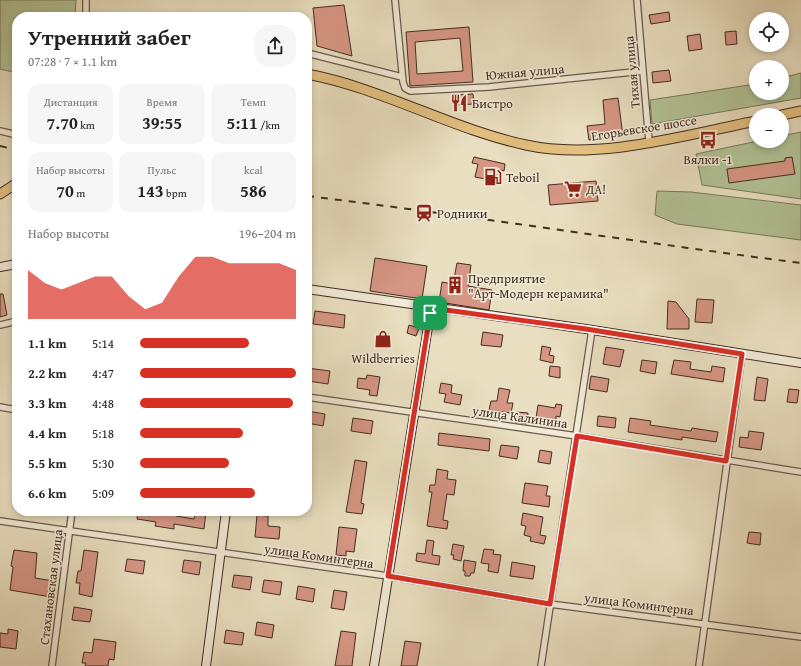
<!DOCTYPE html>
<html lang="ru">
<meta charset="utf-8">
<style>
:root{--surface:#fff;--page:#f6f6f6;--text:#222;--muted:#767676;--accent:#d93025}
body{margin:0;font-family:"Gentium Book Plus",serif;background:var(--page);color:var(--text);height:100vh;display:flex;flex-direction:column;font-size:15px;white-space:nowrap}
*{box-sizing:border-box;margin:0}
p{font-size:13px;color:var(--muted)}
.icon{flex:none;width:22px;height:22px;fill:none;stroke:currentColor;stroke-width:2;stroke-linecap:round;stroke-linejoin:round}
.map{position:relative;flex:1;overflow:hidden}
.details{position:absolute;left:12px;top:12px;width:300px;height:504px;display:flex;flex-direction:column;background:var(--surface);border-radius:16px;box-shadow:0 2px 6px #0003}
.details>*{flex:none}
.tools{position:absolute;left:749px;top:12px;display:grid;gap:8px}
.tools a{display:grid;place-items:center;width:40px;height:40px;border-radius:50%;background:var(--surface);box-shadow:0 2px 6px #0003;font-size:20px}
.pin{position:absolute;display:grid;place-items:center;width:34px;height:34px;color:#fff;margin:-17px;border-radius:8px;box-shadow:0 2px 6px #0006}
.round{display:grid;place-items:center;flex:none;width:42px;height:42px;border-radius:16px;background:var(--page)}
.summary{display:flex;align-items:center;justify-content:space-between;height:68px;padding:0 16px}
h1{font-size:22px;font-weight:800;line-height:30px}
.figures{display:grid;grid-template-columns:repeat(3,1fr);gap:6px;height:68px;padding:4px 16px}
.figures div{display:grid;align-content:center;border-radius:10px;background:var(--page);text-align:center}
.figures b{font-size:17px;font-weight:800}
.figures small{font-size:11px;font-weight:400}
.figures p{font-size:11px}
.chart{height:112px;padding:8px 16px}
.chart p{display:flex;justify-content:space-between}
.chart svg{width:100%;height:72px;margin-top:4px;fill:var(--accent);opacity:.7}
ul{padding:0 16px;list-style:none;font-size:13px}
li{display:grid;grid-template-columns:64px 48px 1fr;align-items:center;height:30px}
li i{height:10px;border-radius:5px;background:var(--accent)}
.map>svg:first-child{display:block}
</style>
<div class="map">
<svg width="801" height="666" viewBox="0 0 801 666">
<rect width="100%" height="100%" fill="#e9dfc0"/>
<filter id="stains"><feTurbulence type="fractalNoise" baseFrequency=".005" numOctaves="4"/><feColorMatrix values="0 0 0 0 .2 0 0 0 0 .09 0 0 0 0 .02 0 0 0 .5 -.17"/></filter>
<radialGradient id="worn" r=".72"><stop offset=".6" stop-color="#630" stop-opacity="0"/><stop offset="1" stop-color="#630" stop-opacity=".3"/></radialGradient>
<!-- green -->
<path fill="#b2c396" stroke="#7a785c" d="M0 0H76L75 17H17V73L0 69Z
M801 73V98L652 124 650 100 756 84V93H782V78Z
M801 132V199L702 185 696 154 758 141H782V136Z
M657 191 691 192 801 205V240L677 224 655 215Z"/>
<!-- building -->
<path fill="#d69684" stroke="#422d21" fill-rule="evenodd" d="M344 5 352 56 317 46 313 8Z
M669 12 670 21 651 24 649 15Z
M469 27 473 82 410 86 406 32ZM460 38 463 71 417 74 415 42Z
M736 31 737 44 726 45 725 32Z
M700 34 702 49 689 51 687 36Z
M669 70 671 81 653 83 652 72Z
M473 94 474 104 456 105V95Z
M618 98 623 136 589 140 587 126 605 124 603 100Z
M474 157 505 164 504 171 498 169 495 181 475 177 478 164 472 163Z
M792 157 795 174 729 183 727 169 785 161V158Z
M596 181 598 201 550 205 548 185Z
M375 258 427 266 422 299 370 291Z
M457 263 471 265 468 286 492 290 489 310 439 302 442 282 453 284Z
M0 294H3L7 315 0 317Z
M697 299 714 300 712 323 695 322Z
M668 301 676 302 689 319V329H667Z
M315 311 345 315 344 328 313 324Z
M409 325 419 328 416 336 407 333Z
M379 332 388 333 386 347 378 346Z
M483 332 503 335 501 347 481 345Z
M542 346 551 348 549 355 554 356 553 363 540 360Z
M606 347 624 350 620 367 603 364Z
M642 360 657 362 655 374 640 371Z
M674 360 691 362 690 369 711 372 712 366 725 368 723 382 671 374Z
M550 366 560 367V378L549 376Z
M307 368 330 371 328 384 308 381Z
M367 375 380 377 377 396 369 395 370 390 357 388 358 378 366 379Z
M591 376 609 379 607 392 589 389Z
M757 377 768 379 765 401 754 400Z
M441 383 452 385 451 393 462 395 460 405 444 402 446 394 439 393Z
M499 388 510 390 507 403H513L511 413 489 410 491 401H497Z
M789 389 799 390 797 403 787 402Z
M556 404 562 405 560 417 556 416V421L536 418 538 405 555 408Z
M307 411 325 414 323 426 307 423Z
M516 412 528 413 527 424 515 422Z
M598 416 616 418 615 428 597 426Z
M353 418 373 421 371 434 351 431Z
M630 418 651 421 650 425 691 431 692 428 718 432 716 442 682 437V440L628 432Z
M749 431 764 433 761 450 739 447 740 437 748 438Z
M439 433 490 439 489 451 438 445Z
M501 445 519 447 517 459 499 456Z
M540 450 552 452 550 464 538 462Z
M355 460 367 462 361 503 364 504 362 514 346 512Z
M437 469 448 471 447 479 456 480 454 495 447 494 443 520 448 521 447 529 427 526 432 492H429L430 485H435Z
M525 483 548 486 546 496H550L549 507 522 503Z
M138 511H176V516L194 519 196 511H206L204 529 174 524V529L155 526 156 522 137 519Z
M523 513 543 517 540 535 546 536 544 544 530 541 531 537 524 535 526 526 521 525Z
M257 515 268 516V526L280 527 279 539 255 537Z
M339 527 357 529 354 552 346 551V556L336 555Z
M749 532 761 533 760 545 747 543Z
M427 540 434 541 432 555 440 556 439 565 416 561 417 553 425 554Z
M453 544 464 546 461 561 453 559 454 555H451Z
M484 549 494 550 493 554 501 555 498 573 488 571 489 564 481 563Z
M14 550 37 553 35 578 54 581 51 597 10 590 13 567 11 566Z
M84 550 98 552 92 597 79 594 80 583H76L78 571H81Z
M127 559 145 561 143 574 125 571Z
M184 560 201 562 199 575 182 572Z
M464 560 476 562 474 573H471L470 576H465V571H463Z
M512 562 535 566 533 579 510 576Z
M234 575 252 577 250 590 232 587Z
M264 580 282 582 280 595 262 592Z
M298 586 315 589 313 602 296 599Z
M334 590 347 592 344 610 331 608Z
M74 607 92 610 90 622 72 620Z
M257 622 274 625 272 638 255 635Z
M8 629 18 631 16 649 0 647V633L8 634Z
M226 630 244 633 242 645 224 643Z
M341 631 356 633 352 666H335Z
M94 639 116 642 114 660 109 659 108 666H85L86 663H82L84 652 92 653Z
M405 641 421 643 417 666H401Z"/>
<g fill="none" stroke-linecap="round" stroke-linejoin="round">
<!-- street casing -->
<g stroke="#6c5a49" stroke-width="8">
<path id="street" d="M395 0 403 82 405 88 410 91 489 87 643 71
M637 0 649 142
M86 17V0
M307 53 402 77
M0 131 17 135
M0 325 17 321
M307 397 577 436 801 472
M0 407 17 410
M0 521 388 576 550 604 801 637
M52 666 72 511
M541 666 592 330
M699 666 742 354"/>
</g>
<!-- secondary casing -->
<g stroke="#422d21" stroke-width="10">
<path id="secondary" d="M0 267 17 264
M307 289 586 329 801 363
M206 666 226 511
M374 666 431 308"/>
</g>
<!-- primary casing -->
<g stroke="#422d21" stroke-width="11">
<path id="primary" d="M307 74C382 88 451 129 526 145 598 161 685 135 756 121
M782 115 801 111
M0 194 17 183"/>
</g>
<!-- street -->
<use href="#street" stroke="#f1ead6" stroke-width="5.5"/>
<!-- secondary -->
<use href="#secondary" stroke="#f1ead6" stroke-width="8"/>
<!-- primary -->
<use href="#primary" stroke="#e4c080" stroke-width="9"/>
<!-- rail -->
<path stroke="#422d21" stroke-width="2" stroke-dasharray="7 7" stroke-linecap="butt" d="M0 146 17 150
M307 196C472 216 636 242 801 263"/>
</g>
<g fill="none" stroke-linecap="round" stroke-linejoin="round">
<!-- route casing -->
<g stroke="#fff" stroke-width="8">
<path id="route" d="M431 308 586 329 742 354 726 461 577 436 550 604 388 576Z"/>
</g>
<!-- route -->
<use href="#route" stroke="#d93025" stroke-width="5"/>
</g>
<!-- icons -->
<defs>
<g id="restaurant-bare" transform="scale(1.38)"><path d="M-5-6h1v4h1v-4h1v4h1v-4h1v5L-1.5 .5V6h-2V.5L-5-1ZM5-6V6H3V1.5H1.5Q1.5-4 5-6Z" fill="#8f2418" stroke="#f1ead6" stroke-width="2.5" paint-order="stroke"/></g>
<g id="bus-bare" transform="scale(1.38)"><path d="M-5-6H5V4H4V6H2V4H-2V6H-4V4H-5ZM-3.5-4V0h7V-4ZM-3.5 1.2v1.5H-2V1.2ZM2 1.2v1.5H3.5V1.2Z" fill="#8f2418" stroke="#f1ead6" stroke-width="2.5" paint-order="stroke"/></g>
<g id="fuel-bare" transform="scale(1.38)"><path d="M-5.5-6h7V0h2V4h1.3V-2.5L3-4.5l.8-.8L6-3V5H2.5V1h-1V6h-7ZM-4.2-4.7v3.2H.2V-4.7Z" fill="#8f2418" stroke="#f1ead6" stroke-width="2.5" paint-order="stroke"/></g>
<g id="supermarket-bare" transform="scale(1.38)"><path d="M-6-5.5h2.5l.6 2H6L4.5 2H-2.5L-4.4-4H-6ZM-1.5 3.2a1.3 1.3 0 1 0 .1 0ZM3 3.2a1.3 1.3 0 1 0 .1 0Z" fill="#8f2418" stroke="#f1ead6" stroke-width="2.5" paint-order="stroke"/></g>
<g id="station-bare" transform="scale(1.38)"><path d="M-3-6H3Q5-6 5-4V2Q5 4 3 4L4.5 6H3L1.5 4h-3L-3 6H-4.5L-3 4Q-5 4-5 2V-4Q-5-6-3-6ZM-3.5-4v3h7v-3ZM-3.5 1v1.5H-2V1ZM2 1v1.5H3.5V1Z" fill="#8f2418" stroke="#f1ead6" stroke-width="2.5" paint-order="stroke"/></g>
<g id="building-bare" transform="scale(1.38)"><path d="M-4-6H4V6H1V3H-1V6H-4ZM-2.5-4.3h1.7v1.8h-1.7ZM.8-4.3h1.7v1.8H.8ZM-2.5-1h1.7V.8h-1.7ZM.8-1h1.7V.8H.8Z" fill="#8f2418" stroke="#f1ead6" stroke-width="2.5" paint-order="stroke"/></g>
<g id="shop-bare" transform="scale(1.38)"><path d="M-5-2.5h2.3a2.7 3.5 0 0 1 5.4 0H5L5.5 6h-11ZM-1.5-2.5h3a1.5 2.3 0 0 0-3 0Z" fill="#8f2418" stroke="#f1ead6" stroke-width="2.5" paint-order="stroke"/></g>
</defs>
<g fill-rule="evenodd">
<use href="#restaurant-bare" x="459" y="103"/>
<use href="#bus-bare" x="708" y="140"/>
<use href="#fuel-bare" x="493" y="177"/>
<use href="#supermarket-bare" x="573" y="189"/>
<use href="#station-bare" x="424" y="213"/>
<use href="#building-bare" x="455" y="285"/>
<use href="#shop-bare" x="383" y="339"/>
</g>
<g text-anchor="middle" dominant-baseline="central" stroke-width="3" stroke-linejoin="round" paint-order="stroke">
<!-- street labels -->
<g font-size="13" fill="#422d21" stroke="#f1ead6">
<text transform="translate(525 72) rotate(-5)">Южная улица</text>
<text transform="translate(632 72) rotate(-95)">Тихая улица</text>
<text transform="translate(644 128) rotate(-9)">Егорьевское шоссе</text>
<text transform="translate(520 417) rotate(8)">улица Калинина</text>
<text transform="translate(319 556) rotate(8)">улица Коминтерна</text>
<text transform="translate(51 587) rotate(-83)">Стахановская улица</text>
<text transform="translate(639 604) rotate(7)">улица Коминтерна</text>
</g>
<!-- poi labels -->
<g font-size="13" fill="#422d21" stroke="#f1ead6" text-anchor="start">
<text x="472" y="103">Бистро</text>
<text x="708" y="159" text-anchor="middle">Вялки -1</text>
<text x="506" y="177">Teboil</text>
<text x="586" y="189">ДА!</text>
<text x="437" y="213">Родники</text>
<text x="468" y="278">Предприятие<tspan x="468" dy="15">"Арт-Модерн керамика"</tspan></text>
<text x="383" y="358" text-anchor="middle">Wildberries</text>
</g>
</g>
<rect width="100%" height="100%" filter="url(#stains)"/>
<rect width="100%" height="100%" fill="url(#worn)"/>
</svg>
<div class="tools">
<a><svg class="icon" aria-label="locate" viewBox="0 0 24 24"><circle cx="12" cy="12" r="6"/><path d="M12 2v4M12 18v4M2 12h4M18 12h4"/></svg></a>
<a>+</a>
<a>−</a>
</div>
<div class="pin" style="left:430px;top:313px;background:#1e9e55"><svg class="icon" aria-label="arrive" viewBox="0 0 24 24"><path d="M6 21V4h12l-3 4 3 4H6"/></svg></div>
<section class="details">
<div class="summary"><div><h1>Утренний забег</h1><p>07:28 · 7 × 1.1 km</p></div><a class="round"><svg class="icon" aria-label="share" viewBox="0 0 24 24"><path d="M12 15V3M7 8l5-5 5 5M5 13v7h14v-7"/></svg></a></div>
<div class="figures">
<div><p>Дистанция</p><b>7.70<small> km</small></b></div>
<div><p>Время</p><b>39:55</b></div>
<div><p>Темп</p><b>5:11<small> /km</small></b></div>
</div>
<div class="figures">
<div><p>Набор высоты</p><b>70<small> m</small></b></div>
<div><p>Пульс</p><b>143<small> bpm</small></b></div>
<div><p>kcal</p><b>586</b></div>
</div>
<div class="chart"><p><span>Набор высоты</span>196–204 m</p>
<svg viewBox="0 0 160 44" preserveAspectRatio="none"><path d="M0 44V14L10 22L20 26L30 22L40 18L50 18L60 30L70 38L80 34L90 18L100 6L110 6L120 10L130 10L140 10L150 10L160 14V44z"/></svg>
</div>
<ul>
<li><b>1.1 km</b>5:14<i style="width:70%"></i></li>
<li><b>2.2 km</b>4:47<i style="width:100%"></i></li>
<li><b>3.3 km</b>4:48<i style="width:98%"></i></li>
<li><b>4.4 km</b>5:18<i style="width:66%"></i></li>
<li><b>5.5 km</b>5:30<i style="width:57%"></i></li>
<li><b>6.6 km</b>5:09<i style="width:74%"></i></li>
</ul>
</section>
</div>
